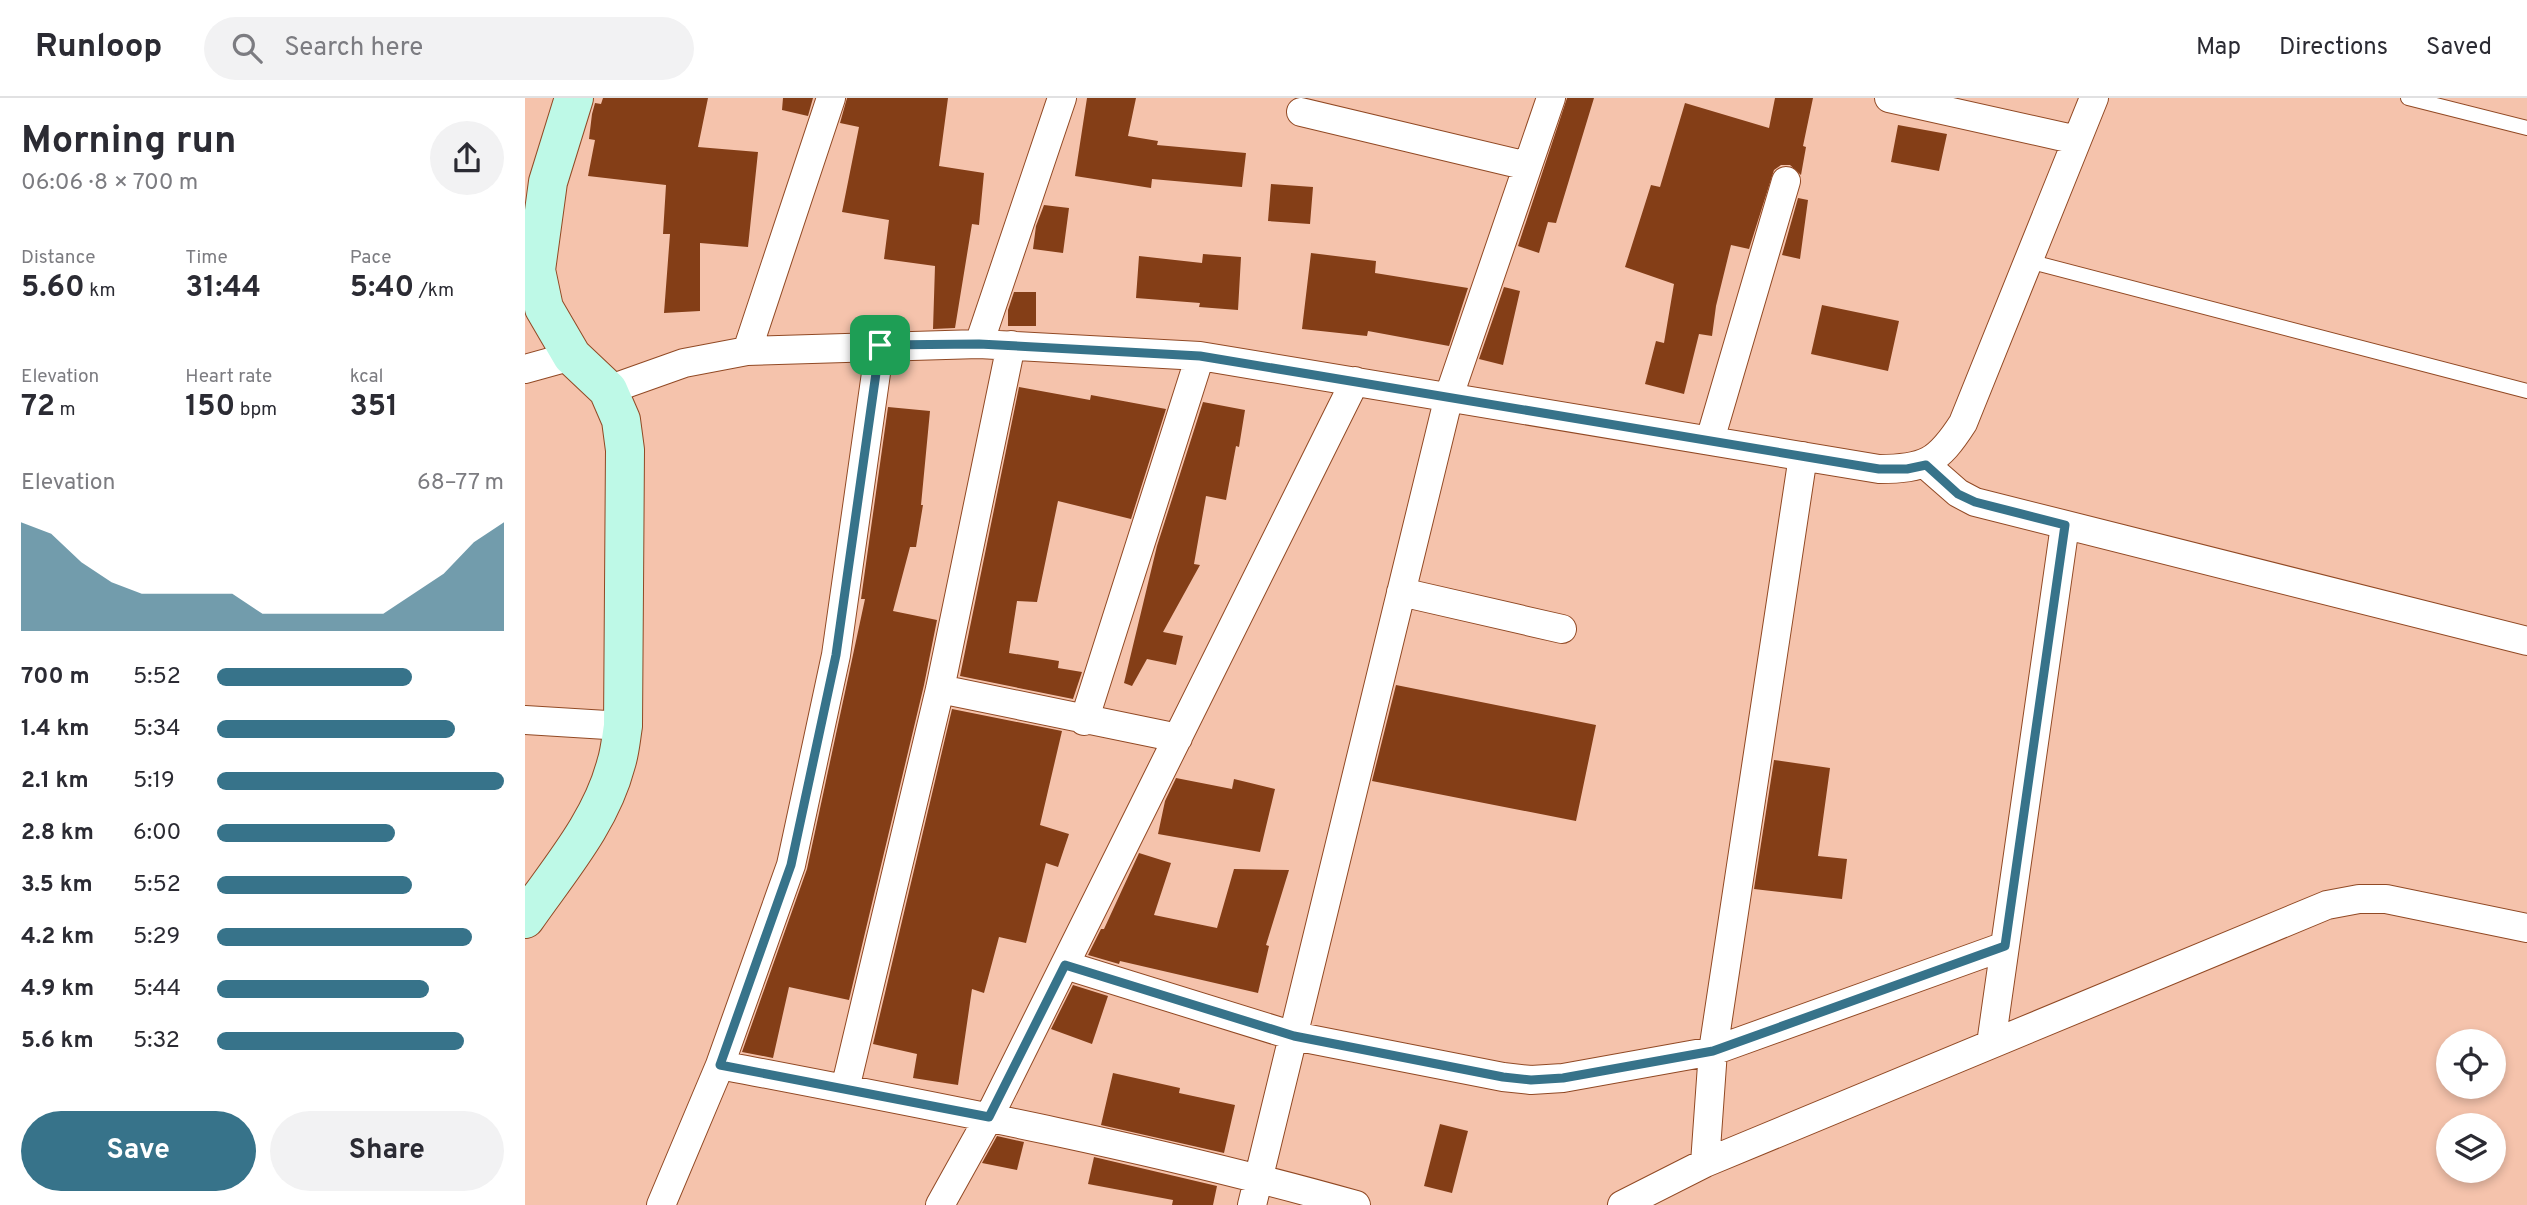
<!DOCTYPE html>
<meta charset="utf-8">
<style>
:root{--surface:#fff;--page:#f2f2f3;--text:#2b2b33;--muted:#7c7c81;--line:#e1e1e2;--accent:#37738a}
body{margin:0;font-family:Overpass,sans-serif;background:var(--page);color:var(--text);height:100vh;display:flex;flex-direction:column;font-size:26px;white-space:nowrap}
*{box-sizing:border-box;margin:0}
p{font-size:23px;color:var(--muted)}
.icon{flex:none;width:38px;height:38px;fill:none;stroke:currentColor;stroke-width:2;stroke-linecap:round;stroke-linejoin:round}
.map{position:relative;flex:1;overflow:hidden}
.drawer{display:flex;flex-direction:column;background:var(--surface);width:525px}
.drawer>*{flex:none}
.tools{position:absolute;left:1911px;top:931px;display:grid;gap:14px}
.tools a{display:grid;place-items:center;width:70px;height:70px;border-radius:50%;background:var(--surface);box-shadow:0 4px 10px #0003;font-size:35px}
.pin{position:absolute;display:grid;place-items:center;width:60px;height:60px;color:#fff;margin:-30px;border-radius:14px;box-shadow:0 4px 10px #0006}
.round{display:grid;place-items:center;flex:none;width:74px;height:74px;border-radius:37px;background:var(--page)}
.headline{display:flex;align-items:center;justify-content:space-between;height:119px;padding:0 21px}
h1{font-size:38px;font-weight:700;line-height:52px}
.stats{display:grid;grid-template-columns:repeat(3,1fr);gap:10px;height:119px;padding:7px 21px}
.stats div{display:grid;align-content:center}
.stats b{font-size:30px;font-weight:700}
.stats small{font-size:19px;font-weight:400}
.stats p{font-size:19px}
.chart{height:196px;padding:14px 21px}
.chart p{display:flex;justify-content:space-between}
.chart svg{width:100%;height:126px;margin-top:7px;fill:var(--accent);opacity:.7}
.button{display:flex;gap:14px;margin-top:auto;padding:14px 21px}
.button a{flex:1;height:80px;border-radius:42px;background:var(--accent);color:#fff;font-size:28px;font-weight:700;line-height:80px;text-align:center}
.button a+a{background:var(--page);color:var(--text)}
ul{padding:0 21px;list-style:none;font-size:23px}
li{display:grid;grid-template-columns:112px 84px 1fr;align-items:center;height:52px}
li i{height:18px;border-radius:9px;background:var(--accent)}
header{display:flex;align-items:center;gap:42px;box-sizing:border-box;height:98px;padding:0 35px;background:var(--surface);border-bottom:2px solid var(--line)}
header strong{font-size:33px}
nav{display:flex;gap:38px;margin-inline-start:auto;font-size:24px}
.search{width:490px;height:63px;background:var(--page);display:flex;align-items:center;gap:18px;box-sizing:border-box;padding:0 24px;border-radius:38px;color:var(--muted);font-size:26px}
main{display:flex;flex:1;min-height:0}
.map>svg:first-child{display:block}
</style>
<header>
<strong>Runloop</strong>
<div class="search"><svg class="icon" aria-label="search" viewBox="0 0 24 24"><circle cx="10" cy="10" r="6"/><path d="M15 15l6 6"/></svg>Search here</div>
<nav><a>Map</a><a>Directions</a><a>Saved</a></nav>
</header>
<main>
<section class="drawer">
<div class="headline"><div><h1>Morning run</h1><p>06:06 · 8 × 700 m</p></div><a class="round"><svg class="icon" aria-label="share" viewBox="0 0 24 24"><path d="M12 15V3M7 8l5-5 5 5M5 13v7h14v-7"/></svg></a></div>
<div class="stats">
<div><p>Distance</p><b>5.60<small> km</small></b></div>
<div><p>Time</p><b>31:44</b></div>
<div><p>Pace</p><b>5:40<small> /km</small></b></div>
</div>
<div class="stats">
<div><p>Elevation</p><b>72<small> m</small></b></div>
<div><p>Heart rate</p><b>150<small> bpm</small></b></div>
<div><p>kcal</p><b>351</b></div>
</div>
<div class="chart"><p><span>Elevation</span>68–77 m</p>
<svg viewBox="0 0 160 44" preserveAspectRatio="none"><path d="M0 44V6L10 10L20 20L30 27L40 31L50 31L60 31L70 31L80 38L90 38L100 38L110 38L120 38L130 31L140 24L150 13L160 6V44z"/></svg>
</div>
<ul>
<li><b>700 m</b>5:52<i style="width:68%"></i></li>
<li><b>1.4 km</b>5:34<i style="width:83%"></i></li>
<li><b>2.1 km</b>5:19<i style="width:100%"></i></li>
<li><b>2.8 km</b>6:00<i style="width:62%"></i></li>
<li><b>3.5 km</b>5:52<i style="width:68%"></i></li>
<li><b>4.2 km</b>5:29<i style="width:89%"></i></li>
<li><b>4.9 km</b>5:44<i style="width:74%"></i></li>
<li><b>5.6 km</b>5:32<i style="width:86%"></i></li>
</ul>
<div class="button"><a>Save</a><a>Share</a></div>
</section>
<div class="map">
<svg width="2002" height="1107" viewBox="0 0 2002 1107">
<rect width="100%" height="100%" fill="#f5c3ac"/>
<!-- building -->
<path fill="#843e17" d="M78 0H183L173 49 233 54 223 149 175 145V213L139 215 145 136H138L141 87 63 78 70 42 64 41 67 16 70 5 76 6Z
M258 0H288L283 18 257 12Z
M322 0H423L414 68 459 75 454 127 447 126 430 230 408 231 410 168 359 161 364 122 317 114 334 29 315 25Z
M562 0H611L603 38 633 43 632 47 721 55 717 89 627 81 626 90 550 78Z
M1042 0H1069L1031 125 1023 124 1014 155 993 148Z
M1250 0H1288L1278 48 1281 49 1276 77 1265 67H1256L1249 72 1224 151 1206 147 1191 208 1187 238 1174 236 1159 296 1120 286 1131 243 1139 245 1149 186 1100 169 1126 87 1135 89 1160 5 1244 30Z
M1373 27 1422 36 1414 73 1366 64Z
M746 86 788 89 785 126 743 123Z
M1273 100 1283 102 1275 161 1257 157Z
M519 107 544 110 538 155 508 151 511 128Z
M786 155 851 163 850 175 943 190 924 248 843 233 842 238 777 231Z
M678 156 716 159 713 212 674 209 675 205 611 200 614 158 677 165Z
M979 189 995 193 978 267 954 261Z
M489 194H511V228H483V212Z
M1297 207 1374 223 1363 273 1286 256Z
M494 289 565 302 566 297 641 311 606 421 533 403 512 504 492 503 484 555 534 563 533 570 557 574 548 601 435 578Z
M678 304 720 312 714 349 711 348 701 402 681 398 669 466 675 467 638 534 658 538 651 567 622 561 607 588 599 585 632 448Z
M363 309 405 313 396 407H398L391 449H385L368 513 412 522 399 587 324 902 264 889 248 960 217 954 282 771 340 501H336Z
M871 587 1071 627 1051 723 847 683Z
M427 611 537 633 515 727 544 736 533 769 521 765 501 845 474 839 459 895 447 891 433 987 388 980 392 956 348 946Z
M1249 662 1305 670 1293 758 1322 761 1317 801 1229 791Z
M651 680 707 691 709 681 750 691 735 754 633 736 640 703Z
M614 755 646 765 629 817 692 830 709 771 764 772 741 847 744 848 733 895 595 863 594 866 563 857 576 831H579Z
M548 887 583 898 567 946 526 931Z
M588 975 655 990 654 995 710 1007 699 1055 576 1027Z
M915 1026 943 1033 927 1095 899 1088Z
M472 1038 499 1044 492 1072 457 1065Z
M569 1059 692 1088 688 1107H647L648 1102 563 1086Z"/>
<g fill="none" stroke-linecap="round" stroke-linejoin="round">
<!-- service casing -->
<g stroke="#914924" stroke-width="16">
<path id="service" d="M1883 0 2002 30
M1503 163 2002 293"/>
</g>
<!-- minor casing -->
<g stroke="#914924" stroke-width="30">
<path id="minor" d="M1364 0 1552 42
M776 14 1002 68
M454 246 537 0
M222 253 306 0
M0 271 47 258
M83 292 159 265 222 253 454 246 675 258 1354 371C1400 371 1413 364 1438 325L1569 0
M1185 342 1261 83
M1401 367 1433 395 1450 404 2002 543
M876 494 1037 531
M415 591 653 640
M0 622 98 628
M559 623 675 258
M540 867 769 938 978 979 1006 982 1038 980 1188 953 1480 848
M1466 946 1540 427
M195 967C408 1008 622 1048 831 1107
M320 991 415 591 486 247
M1180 1065 1188 953 1278 358
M136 1107 195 967 266 767 311 557 355 247
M415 1107 464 1019 830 283
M727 1107 924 298 1026 0
M1097 1107 1180 1065 1802 807 1834 801H1861L2002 830"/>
</g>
<!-- secondary casing -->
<g stroke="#914924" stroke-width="40">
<path id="secondary" d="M0 821C34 772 76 724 91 666 95 654 96 640 98 628L100 352 96 322 83 292 47 258 19 210 11 172 23 84 49 0"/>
</g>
<!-- service -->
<use href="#service" stroke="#fff" stroke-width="14"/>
<!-- minor -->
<use href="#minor" stroke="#fff" stroke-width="28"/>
<!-- secondary -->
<use href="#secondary" stroke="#bef9e7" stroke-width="38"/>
</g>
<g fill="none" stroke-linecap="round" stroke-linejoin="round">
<!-- route casing -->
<g stroke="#fff" stroke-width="14">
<path id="route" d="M454 246 675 258 1354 371H1382L1401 367 1433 396 1450 404 1540 427 1480 848 1188 953 1038 980 1006 982 978 979 769 938 540 867 464 1019 195 967 266 767 311 557 355 247Z"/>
</g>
<!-- route -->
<use href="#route" stroke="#37738a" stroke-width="9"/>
</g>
</svg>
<div class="tools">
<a><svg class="icon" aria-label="locate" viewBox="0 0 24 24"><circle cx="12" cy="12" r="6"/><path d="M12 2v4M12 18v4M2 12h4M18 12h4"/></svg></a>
<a><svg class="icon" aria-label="layers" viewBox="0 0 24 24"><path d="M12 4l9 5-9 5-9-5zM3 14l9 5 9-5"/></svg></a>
</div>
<div class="pin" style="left:355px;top:247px;background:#1e9e55"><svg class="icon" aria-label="arrive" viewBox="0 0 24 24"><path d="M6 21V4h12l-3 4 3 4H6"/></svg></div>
</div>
</main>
